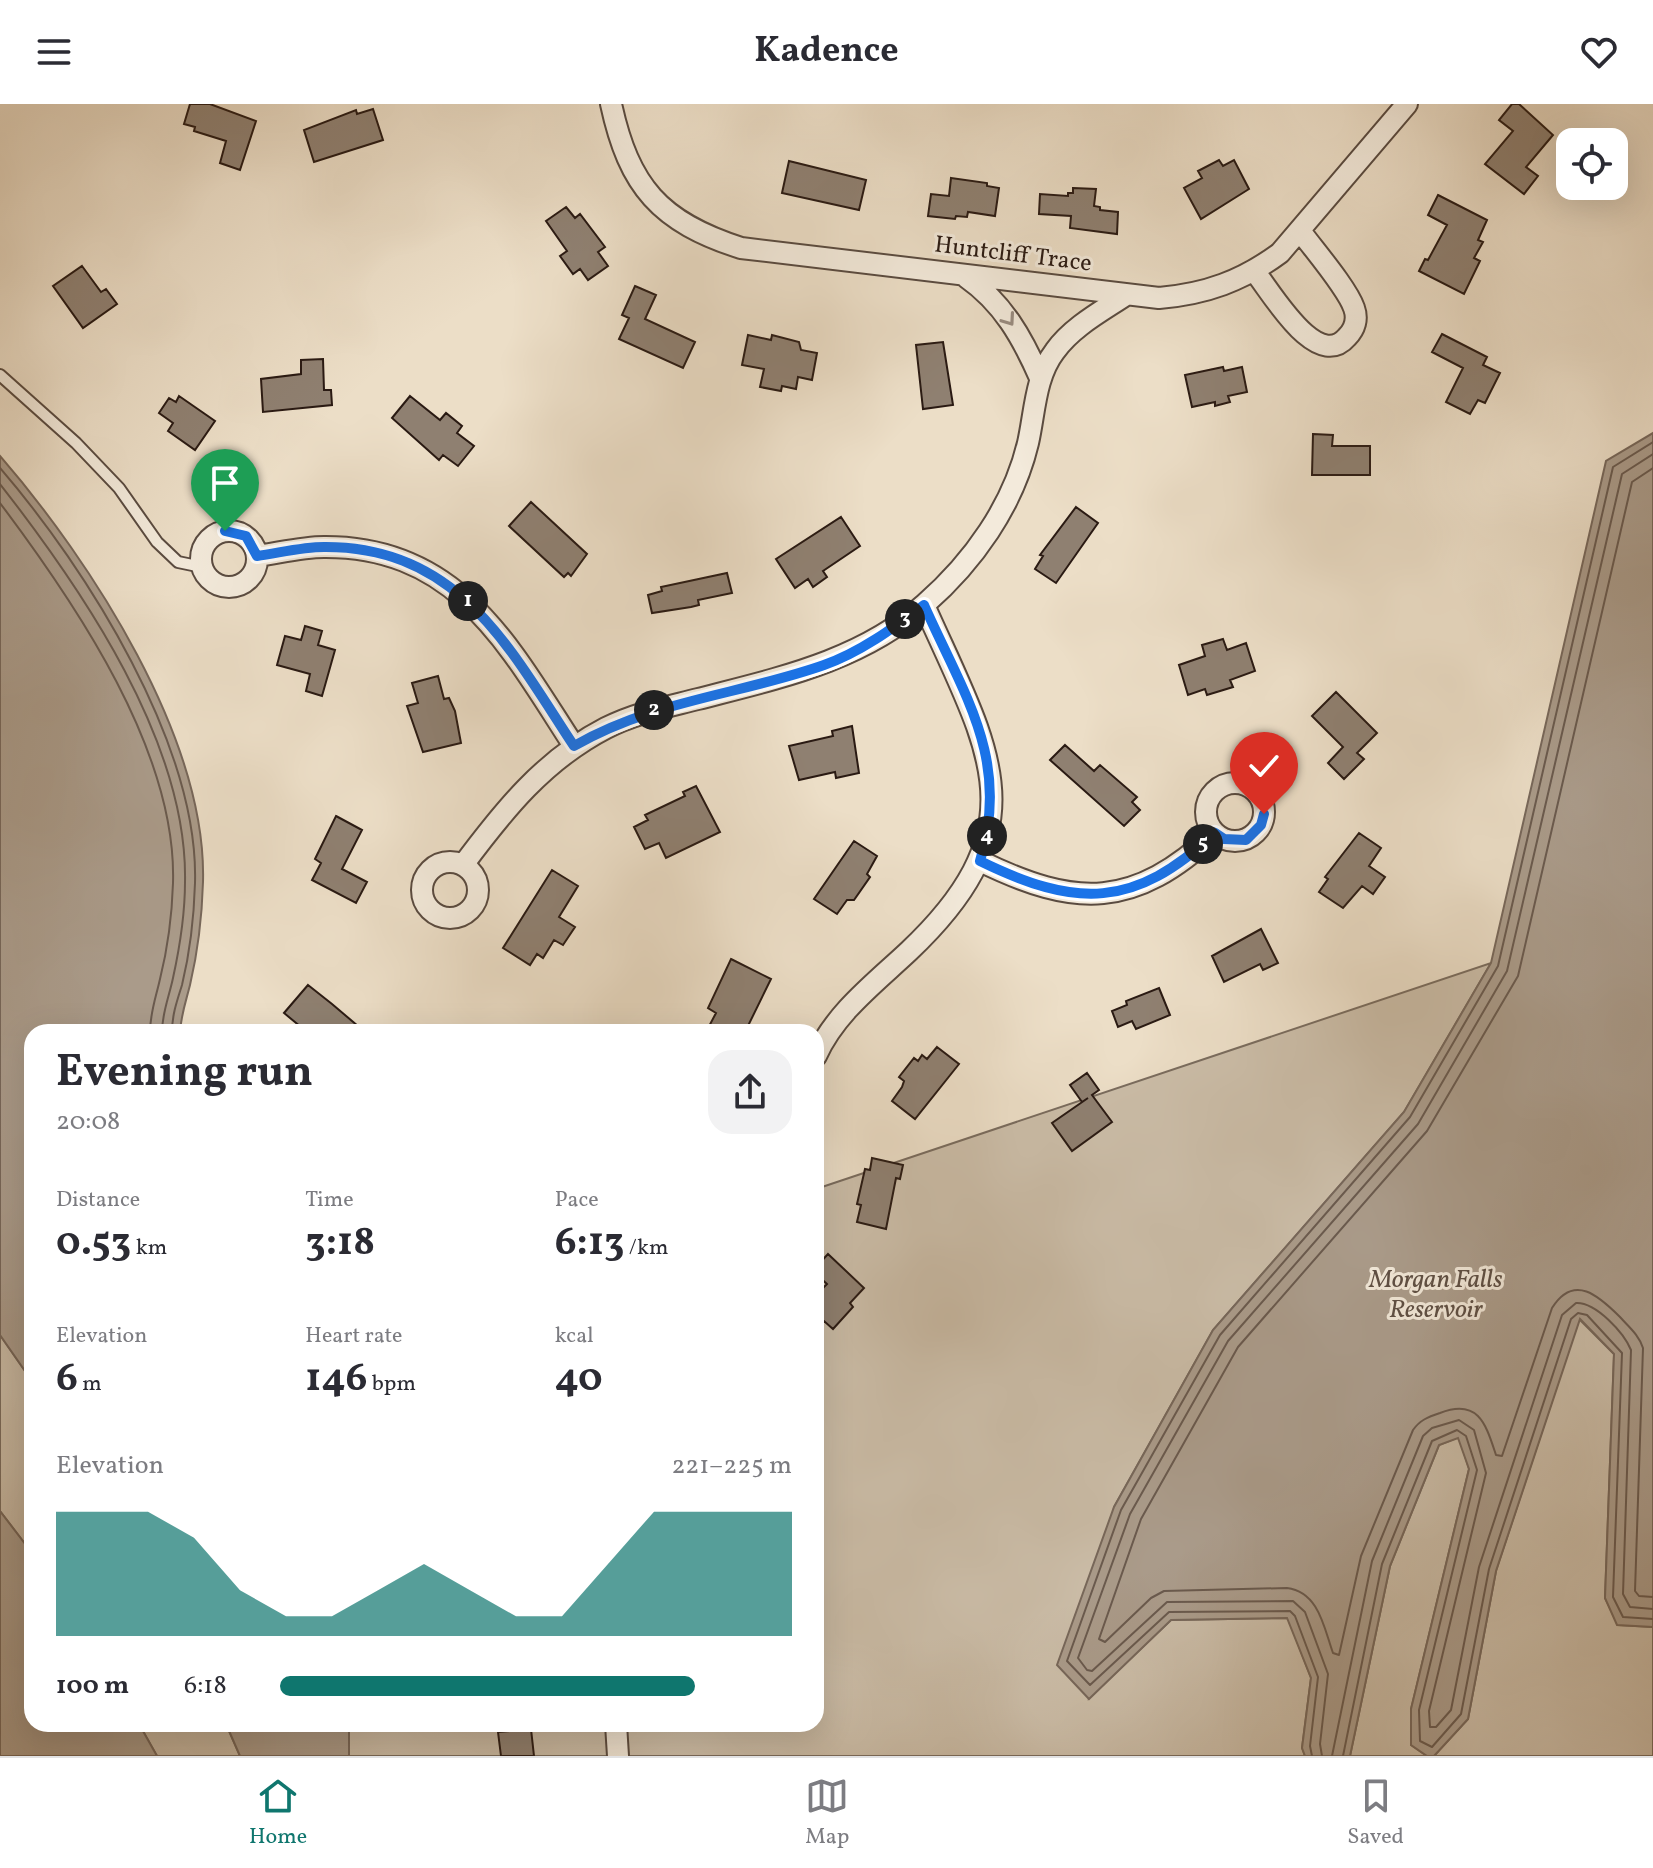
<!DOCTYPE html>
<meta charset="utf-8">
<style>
:root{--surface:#fff;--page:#f2f2f3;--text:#2b2b33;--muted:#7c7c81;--line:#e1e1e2;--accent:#0f766e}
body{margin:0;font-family:Vollkorn,serif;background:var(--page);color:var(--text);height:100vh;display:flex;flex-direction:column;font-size:30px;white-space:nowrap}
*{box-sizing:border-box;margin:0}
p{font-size:26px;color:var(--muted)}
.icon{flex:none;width:44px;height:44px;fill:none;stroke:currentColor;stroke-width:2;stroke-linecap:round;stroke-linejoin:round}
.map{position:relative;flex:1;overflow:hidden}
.side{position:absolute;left:24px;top:920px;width:800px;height:708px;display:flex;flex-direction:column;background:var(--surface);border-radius:24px;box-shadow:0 8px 32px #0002}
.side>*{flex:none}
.controls{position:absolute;left:1556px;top:24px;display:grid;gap:16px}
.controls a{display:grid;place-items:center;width:72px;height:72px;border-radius:16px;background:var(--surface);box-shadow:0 8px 32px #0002;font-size:40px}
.pin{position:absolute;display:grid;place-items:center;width:68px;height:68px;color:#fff;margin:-82px -34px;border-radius:50% 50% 50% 0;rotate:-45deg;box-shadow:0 0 8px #0007}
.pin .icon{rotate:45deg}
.km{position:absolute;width:40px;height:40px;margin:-20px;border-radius:50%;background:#222;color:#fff;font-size:22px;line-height:40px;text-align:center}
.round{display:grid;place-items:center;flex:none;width:84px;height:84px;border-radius:24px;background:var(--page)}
.head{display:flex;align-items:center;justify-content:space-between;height:136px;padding:0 32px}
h1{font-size:44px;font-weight:700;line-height:60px}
.metrics{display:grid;grid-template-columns:repeat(3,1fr);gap:12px;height:136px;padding:8px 32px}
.metrics div{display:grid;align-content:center}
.metrics b{font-size:40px;font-weight:700}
.metrics small{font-size:22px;font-weight:400}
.metrics p{font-size:22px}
.chart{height:224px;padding:16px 32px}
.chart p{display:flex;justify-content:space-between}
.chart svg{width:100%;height:144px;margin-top:8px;fill:var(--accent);opacity:.7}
ul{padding:0 32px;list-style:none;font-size:26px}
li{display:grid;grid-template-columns:128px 96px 1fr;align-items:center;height:60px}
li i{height:20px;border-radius:10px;background:var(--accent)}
header{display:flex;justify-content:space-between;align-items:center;height:104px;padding:0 32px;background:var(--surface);font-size:36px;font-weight:700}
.tabs{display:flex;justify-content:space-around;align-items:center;height:112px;border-top:2px solid var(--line);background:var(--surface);font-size:22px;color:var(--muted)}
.tabs a{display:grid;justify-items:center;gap:4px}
.tabs .current{color:var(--accent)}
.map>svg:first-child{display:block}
</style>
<header><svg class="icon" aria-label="menu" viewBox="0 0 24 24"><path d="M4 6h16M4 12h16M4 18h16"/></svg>Kadence<svg class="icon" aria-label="heart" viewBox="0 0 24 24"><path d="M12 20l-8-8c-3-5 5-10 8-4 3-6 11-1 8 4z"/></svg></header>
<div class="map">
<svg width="1653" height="1652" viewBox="0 0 1653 1652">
<rect width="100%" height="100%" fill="#ecdec7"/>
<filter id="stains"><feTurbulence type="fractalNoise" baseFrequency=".0025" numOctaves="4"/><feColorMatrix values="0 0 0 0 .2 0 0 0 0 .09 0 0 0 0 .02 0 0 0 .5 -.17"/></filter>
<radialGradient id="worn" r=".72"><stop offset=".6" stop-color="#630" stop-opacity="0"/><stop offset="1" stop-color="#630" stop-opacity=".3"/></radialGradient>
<!-- green -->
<path fill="#cbbda8" stroke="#7a6c5e" stroke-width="2" d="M1491 859 1404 1008 1213 1226 1114 1403 1089 1594 1171 1516 1288 1514 1311 1574 1302 1644 1305 1652H349V1620H816V1085Z
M1579 1215 1614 1250 1605 1494 1618 1521 1653 1523V1652H1434L1468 1615 1496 1467Z
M0 1231 32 1277V1449L0 1407Z
M1459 1333 1469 1365 1411 1605V1641L1427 1652H1350L1390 1462 1439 1341Z
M139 1620H226L240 1652H157Z"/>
<!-- water -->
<path fill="#aa9b8a" stroke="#77675a" stroke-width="2" d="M1653 329V1523L1617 1521 1605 1494 1614 1250 1580 1215 1496 1467 1468 1615 1434 1652H1427L1411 1641V1605L1469 1365 1458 1334 1439 1341 1390 1462 1350 1652H1305L1302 1644 1311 1574 1287 1514 1171 1516 1089 1595 1057 1561 1114 1403 1213 1226 1404 1008 1491 859 1606 357Z
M0 352C91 457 207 635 203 778 202 813 198 847 190 881 186 897 181 911 180 928H32V1277L0 1231Z
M0 1407 32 1449V1620H139L157 1652H0Z
M226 1620H349V1652H240Z"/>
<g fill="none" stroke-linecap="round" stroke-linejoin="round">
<!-- shore -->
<path stroke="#6a5a4e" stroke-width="2" d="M0 364C87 465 199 642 195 779 194 813 190 848 182 881 177 897 172 911 172 928
M1653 364 1632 378 1518 872 1427 1027 1238 1243 1141 1415 1099 1535 1105 1538 1151 1494 1164 1487 1287 1484C1319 1488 1324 1524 1333 1549L1339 1551 1361 1452 1413 1326C1420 1316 1428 1313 1440 1309 1479 1294 1486 1321 1496 1351L1502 1352 1552 1204C1574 1169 1599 1192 1620 1213 1629 1223 1639 1231 1643 1244L1635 1487 1639 1492 1653 1493
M0 380C82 485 188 639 185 778 185 810 180 842 173 874 169 893 162 909 162 928
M0 399C76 500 177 648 173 779 172 811 168 843 160 875 156 893 150 909 150 928
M1312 1652 1310 1642 1318 1573 1295 1512 1290 1507 1169 1508 1090 1581 1067 1557 1121 1406 1220 1231 1410 1013 1498 862 1613 363 1653 338
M1322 1652 1320 1640 1328 1570 1305 1508 1293 1497 1167 1498 1092 1567 1087 1566 1078 1554 1130 1410 1228 1237 1418 1020 1507 867 1622 370 1653 350
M1332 1652 1372 1457 1423 1332 1432 1324 1459 1316 1474 1326 1486 1369 1429 1607 1430 1623H1436L1451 1606 1479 1463 1562 1211 1576 1199C1596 1198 1624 1229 1631 1246L1623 1490 1630 1503 1653 1505
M1343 1652 1382 1460 1432 1337 1457 1326 1466 1332 1477 1366 1419 1606 1420 1637 1432 1643 1461 1610 1489 1465 1571 1215 1578 1209 1587 1211 1622 1249 1613 1493 1623 1513 1653 1515"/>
</g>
<!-- building -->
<path fill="#8f8071" stroke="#2a1a13" stroke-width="2" d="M190 0H210L256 17 240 66 220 59 226 37 194 27 195 23 184 20Z
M1512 0H1519L1553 31 1526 63 1538 72 1524 90 1485 60 1513 27 1499 16Z
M373 5 383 36 314 58 304 26 356 6 357 10Z
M1219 56 1223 62 1234 56 1249 85 1201 115 1184 84 1202 74 1198 67Z
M789 57 866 76 859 106 782 89Z
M951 74 987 79V82L999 84 995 112 968 108 967 113 956 112 955 115 928 112 931 90 949 92Z
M1073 84 1096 85 1094 102 1100 103V106L1118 108 1117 130 1070 124 1071 112 1039 110 1040 90 1068 92V89H1073Z
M1438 91 1487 116 1478 136 1483 138 1474 154 1480 157 1464 190 1419 167 1425 155 1428 156 1447 121 1428 111Z
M566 103 575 114 580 110 605 143 598 148 608 162 588 176 580 165 573 170 560 152 567 147 546 117Z
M82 162 101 188 106 185 117 200 83 224 53 182Z
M635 182 656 191 645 215 695 238 683 264 619 235 629 214 622 211Z
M1442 230 1487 253 1483 261 1500 269 1485 299 1478 296 1470 310 1446 298 1463 264 1432 248Z
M748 231 771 236 772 231 799 238 801 246 817 249 812 276 798 273 796 285 782 282 781 287 760 283 764 265 742 261Z
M943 238 953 301 923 305 916 241Z
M323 255 324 286H331L332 301 263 308 261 275 301 270V256Z
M1223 263 1224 267 1242 263 1247 288 1228 292 1230 298 1215 302V298L1192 303 1185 271Z
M179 292 215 317 195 346 168 327 173 319 159 309 169 294 176 298Z
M410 292 440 316 446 309 462 322 457 329 474 342 458 362 443 351 439 356 392 314Z
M1313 330 1333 331 1332 342H1370V371H1312Z
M531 398 587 450 571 472 568 469 564 473 509 422Z
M1076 403 1098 419 1056 479 1035 465 1043 452 1040 451Z
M841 413 860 442 823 467 827 473 813 483 808 475 795 484 776 455Z
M727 469 732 489 698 496 699 501 691 503 652 509 648 491 662 487 661 483Z
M305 522 322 527 318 541 335 546 322 592 306 587 310 570 277 561 285 532 301 536Z
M1223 535 1227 546 1246 539 1255 567 1230 576 1233 583 1207 591 1205 585 1188 591 1179 561 1205 552 1202 541Z
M438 572 444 595 449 594 455 607 461 639 423 648 407 602 418 599 412 579Z
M1336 588 1377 629 1357 649 1364 655 1344 675 1328 659 1343 643 1312 612Z
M852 622 859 669 836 674 835 668 799 676 789 642 833 632 832 627Z
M1065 641 1094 667 1100 661 1137 693 1132 698 1140 706 1124 722 1050 656Z
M696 682 720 728 666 754 659 739 645 745 634 723 648 716 645 711 685 692 683 688Z
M336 712 362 726 342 765 367 778 356 799 312 776 321 759 315 755Z
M1359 729 1381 744 1369 762 1385 773 1373 790 1362 782 1343 804 1319 788 1328 775 1325 773Z
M854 737 877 752 867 770 870 773 854 796H847L837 810 814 795Z
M552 766 578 782 559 813 575 823 563 841 554 836 543 854 537 850 530 861 503 844Z
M1261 825 1278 859 1263 866 1260 860 1224 878 1212 852Z
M731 855 771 875 745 928H706L716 909 708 904Z
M308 881 332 900 365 928H307L284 909Z
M1159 884 1170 911 1136 925 1132 917 1118 923 1112 907 1127 901 1126 897Z
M937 943 959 960 915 1015 892 997 902 983 904 977 899 973 914 954 918 957 922 951 927 955Z
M1087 969 1099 986 1092 991 1112 1018 1072 1047 1052 1019 1088 994 1082 998 1070 981Z
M872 1054 903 1061 900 1075 896 1074 886 1125 857 1118 861 1101 857 1100 865 1065 870 1066Z
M828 1150 864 1184 850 1199 853 1203 833 1225 824 1217 816 1225V1191L827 1180 816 1170V1163Z
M531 1625 534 1652H501L498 1628Z"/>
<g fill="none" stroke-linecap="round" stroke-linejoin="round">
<!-- service casing -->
<g stroke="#5a4b40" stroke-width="14">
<path id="service" d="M0 271 76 339 119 384 157 438 178 458 202 463"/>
</g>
<!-- minor casing -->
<g stroke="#5a4b40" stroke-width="24">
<path id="minor" d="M611 0C629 83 660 118 741 144L1159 194C1206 190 1242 177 1280 149L1407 0
M1255 168C1272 189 1317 268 1347 233 1355 225 1358 215 1354 204 1347 184 1315 147 1301 128
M966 173C1003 199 1022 233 1040 274
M201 455a28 28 0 1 1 56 0a28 28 0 1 1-56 0Z
M257 452C279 449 302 443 324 443 459 442 510 544 574 642
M1206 708a29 29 0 1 1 58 0a29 29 0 1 1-58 0Z
M980 757C1076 804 1134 805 1215 729
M422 786a28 28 0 1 1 56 0a28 28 0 1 1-56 0Z
M463 761C504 706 544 656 606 624 635 609 667 603 698 595 779 574 861 557 925 500 973 458 1013 402 1028 339 1035 308 1035 273 1055 247 1072 223 1102 207 1126 191
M816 952C835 909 875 879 909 847 1043 720 988 645 924 501
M616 1620 618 1652"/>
</g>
<!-- service -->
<use href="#service" stroke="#f3eadb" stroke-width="10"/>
<!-- minor -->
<use href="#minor" stroke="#f3eadb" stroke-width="20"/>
</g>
<!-- one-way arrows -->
<defs><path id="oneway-chevron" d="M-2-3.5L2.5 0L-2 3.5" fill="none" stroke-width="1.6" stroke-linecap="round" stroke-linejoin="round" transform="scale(2)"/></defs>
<use stroke="#998c81" href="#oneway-chevron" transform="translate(1009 216) rotate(55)"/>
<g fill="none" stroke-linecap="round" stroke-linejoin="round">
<!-- route casing -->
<g stroke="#fff" stroke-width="16">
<path id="route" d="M225 427 246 432 257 452C279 449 302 443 324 443 459 442 510 545 574 642 654 596 739 591 824 561 861 548 893 524 924 501 964 591 1011 656 980 757 1076 804 1134 805 1215 729L1224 735 1246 736 1261 721 1264 710"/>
</g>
<!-- route -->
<use href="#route" stroke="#1a73e8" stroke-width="10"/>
</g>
<g text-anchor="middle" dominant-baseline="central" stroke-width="6" stroke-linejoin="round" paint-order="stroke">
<!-- street labels -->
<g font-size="24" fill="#2a1a13" stroke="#f3eadb">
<text transform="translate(1013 151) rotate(7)">Huntcliff Trace</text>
</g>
<!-- water labels -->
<g font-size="26" font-style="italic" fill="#5d4e43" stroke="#f3eadb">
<text x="1436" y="1176">Morgan Falls<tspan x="1436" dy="30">Reservoir</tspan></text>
</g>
</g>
<rect width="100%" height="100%" filter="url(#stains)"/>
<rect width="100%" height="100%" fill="url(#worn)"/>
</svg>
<div class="controls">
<a><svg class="icon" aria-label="locate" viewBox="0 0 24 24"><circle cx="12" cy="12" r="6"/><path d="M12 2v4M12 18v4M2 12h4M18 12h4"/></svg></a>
</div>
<div class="pin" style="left:225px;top:427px;background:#1e9e55"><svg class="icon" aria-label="arrive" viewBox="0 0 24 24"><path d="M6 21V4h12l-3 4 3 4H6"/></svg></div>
<div class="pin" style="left:1264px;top:710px;background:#d93025"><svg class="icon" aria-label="check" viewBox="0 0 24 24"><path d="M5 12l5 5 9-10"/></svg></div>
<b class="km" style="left:468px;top:497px">1</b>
<b class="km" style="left:654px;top:606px">2</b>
<b class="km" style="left:905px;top:515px">3</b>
<b class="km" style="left:987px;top:732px">4</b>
<b class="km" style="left:1203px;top:740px">5</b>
<section class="side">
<div class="head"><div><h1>Evening run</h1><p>20:08</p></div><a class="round"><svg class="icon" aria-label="share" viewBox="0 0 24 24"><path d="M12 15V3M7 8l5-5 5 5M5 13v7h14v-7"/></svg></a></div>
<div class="metrics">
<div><p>Distance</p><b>0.53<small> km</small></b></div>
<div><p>Time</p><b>3:18</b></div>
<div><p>Pace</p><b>6:13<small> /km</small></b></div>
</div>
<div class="metrics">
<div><p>Elevation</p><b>6<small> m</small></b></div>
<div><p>Heart rate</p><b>146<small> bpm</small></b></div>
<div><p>kcal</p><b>40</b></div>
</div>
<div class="chart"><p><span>Elevation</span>221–225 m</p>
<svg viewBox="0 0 160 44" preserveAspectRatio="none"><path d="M0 44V6L10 6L20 6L30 14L40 30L50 38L60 38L70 30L80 22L90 30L100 38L110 38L120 22L130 6L140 6L150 6L160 6V44z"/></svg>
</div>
<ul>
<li><b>100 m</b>6:18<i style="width:81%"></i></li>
</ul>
</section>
</div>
<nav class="tabs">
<a class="current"><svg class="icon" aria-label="home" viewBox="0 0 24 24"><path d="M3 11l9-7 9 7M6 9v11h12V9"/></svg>Home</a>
<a><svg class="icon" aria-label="map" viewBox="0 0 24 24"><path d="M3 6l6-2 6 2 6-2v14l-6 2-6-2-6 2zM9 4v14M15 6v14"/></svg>Map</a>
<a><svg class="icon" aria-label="saved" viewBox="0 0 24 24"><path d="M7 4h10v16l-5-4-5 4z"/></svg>Saved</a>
</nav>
